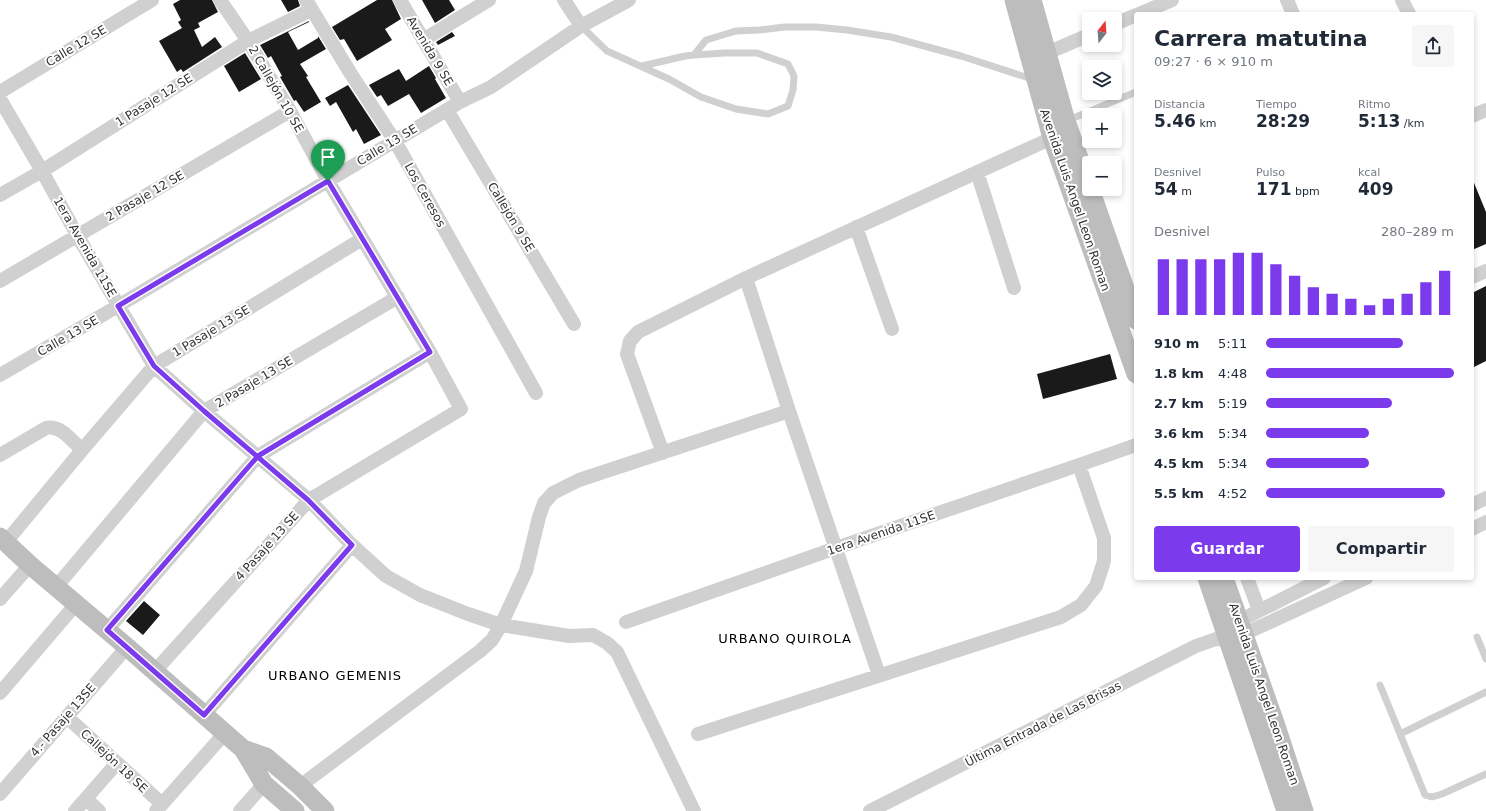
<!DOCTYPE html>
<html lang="es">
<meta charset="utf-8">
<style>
:root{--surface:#fff;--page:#f6f6f7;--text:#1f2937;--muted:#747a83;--accent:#7c3aed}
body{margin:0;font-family:"DejaVu Sans",sans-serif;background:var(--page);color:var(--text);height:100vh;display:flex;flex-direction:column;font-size:15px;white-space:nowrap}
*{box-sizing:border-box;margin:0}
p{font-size:13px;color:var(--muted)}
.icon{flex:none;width:22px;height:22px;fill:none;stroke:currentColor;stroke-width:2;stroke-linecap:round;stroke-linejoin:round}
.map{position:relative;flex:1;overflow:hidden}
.panel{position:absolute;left:1134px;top:12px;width:340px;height:568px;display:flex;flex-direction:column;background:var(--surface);border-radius:4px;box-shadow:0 2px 6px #0003}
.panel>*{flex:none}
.needle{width:26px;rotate:17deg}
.tools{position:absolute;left:1082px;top:12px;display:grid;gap:8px}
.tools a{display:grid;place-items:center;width:40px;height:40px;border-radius:4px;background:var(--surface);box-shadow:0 2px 6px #0003;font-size:20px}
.pin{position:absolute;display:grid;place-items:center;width:34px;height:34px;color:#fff;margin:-41px -17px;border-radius:50% 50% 50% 0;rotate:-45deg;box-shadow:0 0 4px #0007}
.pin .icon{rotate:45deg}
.round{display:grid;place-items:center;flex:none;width:42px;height:42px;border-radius:4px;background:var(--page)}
.headline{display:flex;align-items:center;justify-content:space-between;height:68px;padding:0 20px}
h1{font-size:22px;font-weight:600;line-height:30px}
.metrics{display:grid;grid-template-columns:repeat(3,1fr);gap:6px;height:68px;padding:4px 20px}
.metrics div{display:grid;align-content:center}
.metrics b{font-size:17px;font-weight:600}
.metrics small{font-size:11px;font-weight:400}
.metrics p{font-size:11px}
.chart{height:112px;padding:8px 20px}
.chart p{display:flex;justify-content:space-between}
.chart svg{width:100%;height:72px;margin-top:4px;stroke:var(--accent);stroke-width:6}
.cta{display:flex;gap:8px;margin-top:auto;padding:8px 20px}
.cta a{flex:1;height:46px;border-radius:4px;background:var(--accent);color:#fff;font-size:16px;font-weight:600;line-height:46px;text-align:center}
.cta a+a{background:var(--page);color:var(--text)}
ul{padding:0 20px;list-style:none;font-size:13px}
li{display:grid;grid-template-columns:64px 48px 1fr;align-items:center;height:30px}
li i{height:10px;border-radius:5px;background:var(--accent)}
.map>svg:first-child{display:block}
</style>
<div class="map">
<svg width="1486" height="811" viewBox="0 0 1486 811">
<rect width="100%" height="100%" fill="#fff"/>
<!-- building -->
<path fill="#1a1a1a" d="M180 0H212L218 12 198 23 200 27 194 30 202 47 215 37 222 47 183 72 181 69 177 72 159 41 182 28 178 22 181 20 173 4Z
M281 0H298L300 6 288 12Z
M377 0H392L401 19 385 29 392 40 357 61 344 39 340 40 332 27Z
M422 0H449L455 10 435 23Z
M309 21V22L288 32 298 50 318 38V36L326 49 300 64 308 76 306 77 321 102 304 112 296 100 294 101 280 77 282 76 271 56 268 58 260 45Z
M452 32 455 36 438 45 436 42Z
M245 53 261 79 239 92 224 66Z
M429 66 436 78 435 79 446 98 421 113 409 94 388 106 381 95 377 97 369 85 399 69 406 81Z
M348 85 381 135 364 144 356 129 353 132 336 102 330 106 325 98Z
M1472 178 1486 212V244L1472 250Z
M1486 286V361L1472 368V293Z
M1110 354 1117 379 1043 399 1037 374Z
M144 601 160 615 143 635 126 621Z"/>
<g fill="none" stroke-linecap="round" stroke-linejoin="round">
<!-- lane -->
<path stroke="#d0d0d0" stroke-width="7" d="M581 26 607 51 669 79 701 97 736 109 768 114 788 106 793 90 794 76 788 64 757 53H725L694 55
M642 66 685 56 694 55 706 40 736 31 759 30 785 27H816L847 30 891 37 961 56 1032 79
M1066 121 1136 92
M1477 637 1486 659
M1380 685 1425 795 1432 797 1442 794 1486 774
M1400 734 1486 692"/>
<!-- street -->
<path stroke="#d0d0d0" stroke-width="14" d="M306 0 351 74 395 141 536 393
M400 0 460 102
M564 0 581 26
M1287 0 1293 14
M1402 0 1409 14
M1139 14 1172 0
M1115 24 1136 15
M423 40 489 0
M1047 53 1089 35
M0 92 152 0
M0 99 42 171 77 235 154 366 204 411 309 500 352 545 386 576 420 595 468 614 501 625 569 636 593 635 607 643 617 652 694 811
M447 110 574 324
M1472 116 1486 110
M977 172 1014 288
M0 195 42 171 248 41 311 10
M856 227 892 329
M1472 277 1486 271
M746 278 789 411 879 675
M0 281 290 111
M0 375 118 306 460 102 491 87 581 26 629 0
M663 453 627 354 630 341 638 332 746 278 1052 138
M0 455 46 428C60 424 72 441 82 450
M1472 505 1486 498
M1472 529 1486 522
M6 542 82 450 154 366 362 239
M1247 578 1259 610
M56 587 204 411 398 297
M0 599 30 565
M626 622 836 548 1079 465 1136 445
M1231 625 1324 578
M107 630 258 456 430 352
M155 671 309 500 461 409 430 352 328 181 290 111 248 41 220 0
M0 693 76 604
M204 715 352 545
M67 717 162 804
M698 734 1061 617 1081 605 1096 586 1104 561V538L1079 465
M300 786 480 651 492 640 501 625 526 571 539 517 544 503 553 493 579 480 789 411
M0 794 127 647
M86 799 99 811
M75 811 117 763
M156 811 225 733
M240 811 264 784
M870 811 1196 646 1216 639 1228 640 1244 634 1366 578"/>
<!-- secondary -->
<path stroke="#bdbdbd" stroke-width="19" d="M1014 0 1052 138 1136 374
M1032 0 1066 121 1089 187
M1090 189 1136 320
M0 537 30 565 127 647 243 749 264 784 295 811
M1207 578 1286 811
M1224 578 1276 726 1304 811
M243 749 266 757 300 786 325 811"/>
</g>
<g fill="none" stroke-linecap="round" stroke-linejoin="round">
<!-- route casing -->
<g stroke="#fff" stroke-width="8">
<path id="route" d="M328 181 430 352 258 456 107 630 204 715 352 545 308 500 204 411 154 366 118 306 328 181"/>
</g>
<!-- route -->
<use href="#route" stroke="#7c3aed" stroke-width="5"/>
</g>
<g text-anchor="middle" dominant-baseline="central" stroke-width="4" stroke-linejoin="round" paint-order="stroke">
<!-- street labels -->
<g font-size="12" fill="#333" stroke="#fff">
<text transform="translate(76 46) rotate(-31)">Calle 12 SE</text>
<text transform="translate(430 51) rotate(59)">Avenida 9 SE</text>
<text transform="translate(276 89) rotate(60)">2 Callejón 10 SE</text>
<text transform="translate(154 100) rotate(-32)">1 Pasaje 12 SE</text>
<text transform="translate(387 145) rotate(-31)">Calle 13 SE</text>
<text transform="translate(425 195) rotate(61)">Los Ceresos</text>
<text transform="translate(145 196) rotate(-30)">2 Pasaje 12 SE</text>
<text transform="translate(1075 200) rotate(71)">Avenida Luis Angel Leon Roman</text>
<text transform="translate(511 217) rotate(59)">Callejón 9 SE</text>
<text transform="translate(85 247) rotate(60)">1era Avenida 11SE</text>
<text transform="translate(211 331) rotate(-31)">1 Pasaje 13 SE</text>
<text transform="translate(68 336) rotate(-30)">Calle 13 SE</text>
<text transform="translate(254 382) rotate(-31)">2 Pasaje 13 SE</text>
<text transform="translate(881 533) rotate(-19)">1era Avenida 11SE</text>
<text transform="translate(267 546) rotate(-48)">4 Pasaje 13 SE</text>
<text transform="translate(1264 694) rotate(71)">Avenida Luis Angel Leon Roman</text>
<text transform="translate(63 720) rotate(-49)">4.- Pasaje 13SE</text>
<text transform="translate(1043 724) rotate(-27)">Última Entrada de Las Brisas</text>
<text transform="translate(114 761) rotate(43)">Callejón 18 SE</text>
</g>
<!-- neighbourhood labels -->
<g font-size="13" letter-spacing="1" fill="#000" stroke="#fff">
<text x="785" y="638">URBANO QUIROLA</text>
<text x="335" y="675">URBANO GEMENIS</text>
</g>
</g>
</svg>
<div class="tools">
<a><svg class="needle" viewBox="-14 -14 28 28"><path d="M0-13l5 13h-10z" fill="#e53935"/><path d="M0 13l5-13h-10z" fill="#747a83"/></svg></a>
<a><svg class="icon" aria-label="layers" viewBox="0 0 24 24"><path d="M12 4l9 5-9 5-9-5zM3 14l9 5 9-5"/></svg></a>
<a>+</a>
<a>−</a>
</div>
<div class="pin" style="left:328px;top:181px;background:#1e9e55"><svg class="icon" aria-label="arrive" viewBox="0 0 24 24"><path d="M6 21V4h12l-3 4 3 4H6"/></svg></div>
<section class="panel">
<div class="headline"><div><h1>Carrera matutina</h1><p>09:27 · 6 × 910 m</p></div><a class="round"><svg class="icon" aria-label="share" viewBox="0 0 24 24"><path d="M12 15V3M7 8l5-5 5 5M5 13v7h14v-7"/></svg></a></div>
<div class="metrics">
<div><p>Distancia</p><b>5.46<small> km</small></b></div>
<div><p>Tiempo</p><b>28:29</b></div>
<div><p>Ritmo</p><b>5:13<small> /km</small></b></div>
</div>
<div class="metrics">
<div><p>Desnivel</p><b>54<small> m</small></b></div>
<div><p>Pulso</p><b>171<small> bpm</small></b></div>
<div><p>kcal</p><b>409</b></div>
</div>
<div class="chart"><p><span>Desnivel</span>280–289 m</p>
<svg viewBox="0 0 160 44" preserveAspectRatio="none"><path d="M5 44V10M15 44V10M25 44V10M35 44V10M45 44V6M55 44V6M65 44V13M75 44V20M85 44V27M95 44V31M105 44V34M115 44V38M125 44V34M135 44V31M145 44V24M155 44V17"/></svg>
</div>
<ul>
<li><b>910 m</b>5:11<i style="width:73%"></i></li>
<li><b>1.8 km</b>4:48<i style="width:100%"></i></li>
<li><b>2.7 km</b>5:19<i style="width:67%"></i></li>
<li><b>3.6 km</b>5:34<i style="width:55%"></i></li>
<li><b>4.5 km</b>5:34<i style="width:55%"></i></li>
<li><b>5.5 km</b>4:52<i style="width:95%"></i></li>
</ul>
<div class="cta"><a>Guardar</a><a>Compartir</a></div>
</section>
</div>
